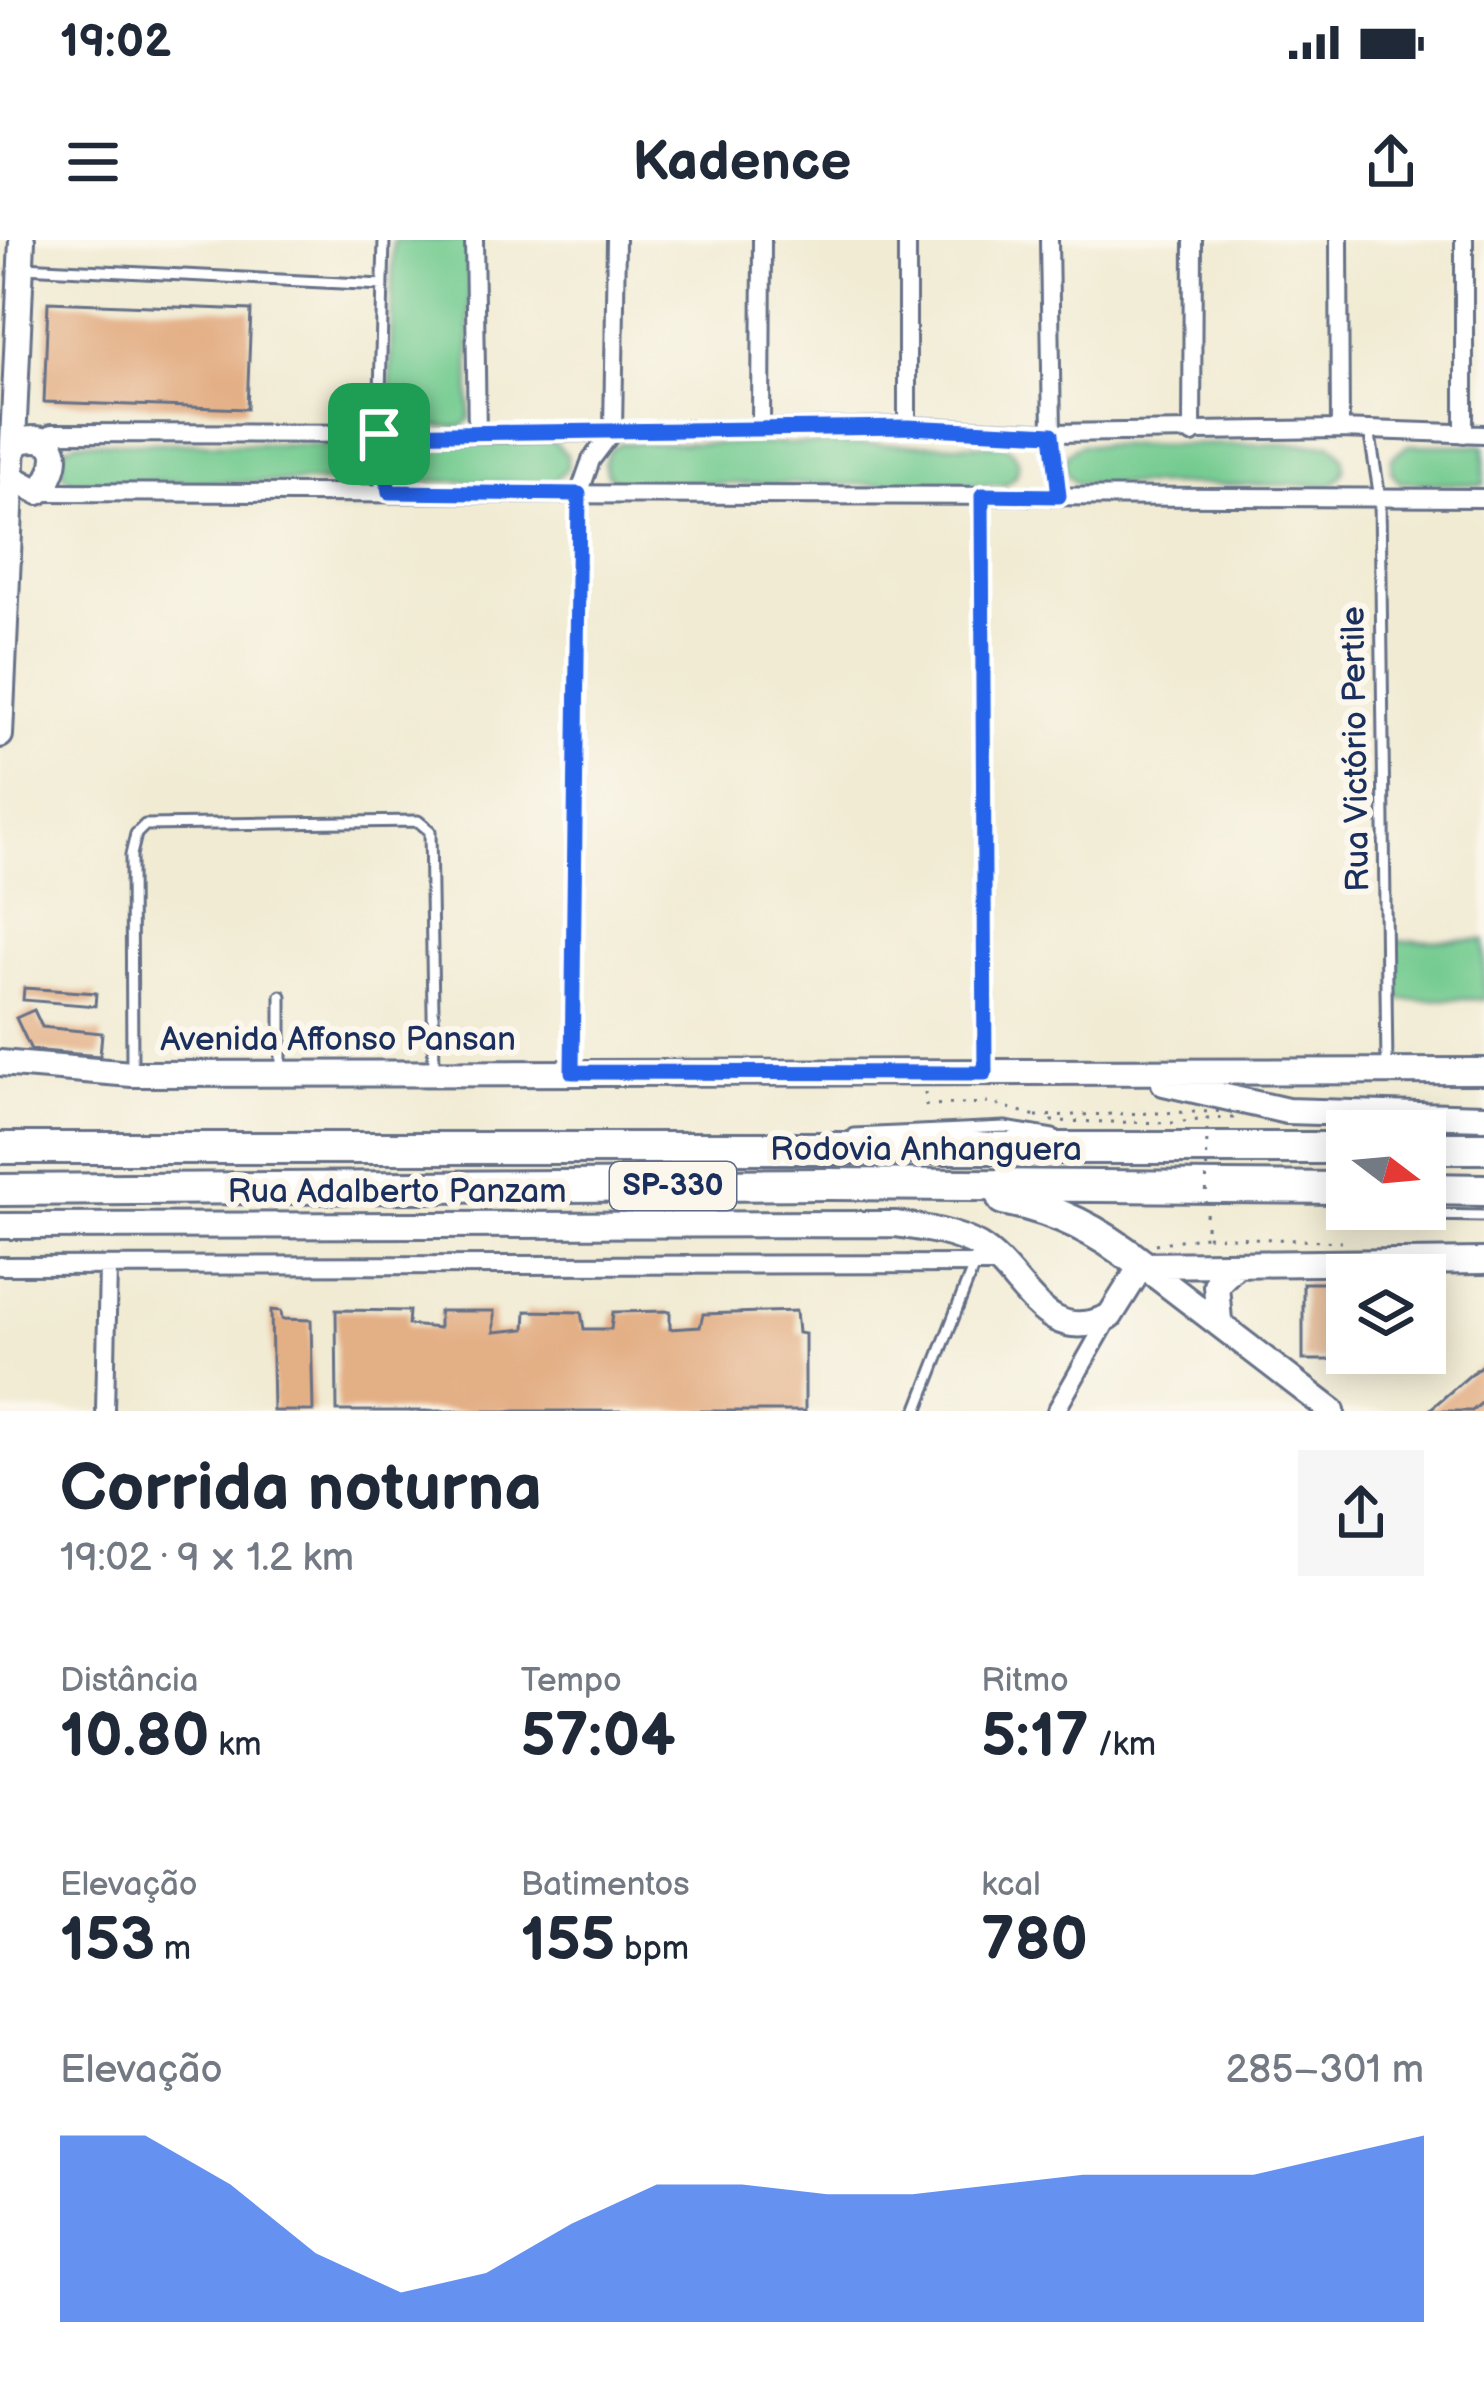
<!DOCTYPE html>
<html lang="pt">
<meta charset="utf-8">
<style>
:root{--surface:#fff;--page:#f6f6f7;--text:#1f2937;--muted:#747a83;--accent:#2563eb}
body{margin:0;font-family:"Balsamiq Sans",sans-serif;background:var(--page);color:var(--text);height:100vh;display:flex;flex-direction:column;font-size:45px;white-space:nowrap}
*{box-sizing:border-box;margin:0}
p{font-size:39px;color:var(--muted)}
.icon{flex:none;width:66px;height:66px;fill:none;stroke:currentColor;stroke-width:2;stroke-linecap:round;stroke-linejoin:round}
.map{position:relative;height:1171px;overflow:hidden}
.drawer{display:flex;flex-direction:column;background:var(--surface);flex:1}
.drawer>*{flex:none}
.needle{width:78px;rotate:106deg}
.tools{position:absolute;left:1326px;top:870px;display:grid;gap:24px}
.tools a{display:grid;place-items:center;width:120px;height:120px;border-radius:0px;background:var(--surface);box-shadow:0 6px 30px #0003;font-size:60px}
.pin{position:absolute;display:grid;place-items:center;width:102px;height:102px;color:#fff;margin:-51px;border-radius:24px;box-shadow:0 6px 18px #0006}
.round{display:grid;place-items:center;flex:none;width:126px;height:126px;border-radius:0px;background:var(--page)}
.headline{display:flex;align-items:center;justify-content:space-between;height:204px;padding:0 60px}
h1{font-size:66px;font-weight:700;line-height:90px}
.stats{display:grid;grid-template-columns:repeat(3,1fr);gap:18px;height:204px;padding:12px 60px}
.stats div{display:grid;align-content:center}
.stats b{font-size:60px;font-weight:700}
.stats small{font-size:33px;font-weight:400}
.stats p{font-size:33px}
.chart{height:336px;padding:24px 60px}
.chart p{display:flex;justify-content:space-between}
.chart svg{width:100%;height:216px;margin-top:12px;fill:var(--accent);opacity:.7}
.status{display:flex;justify-content:space-between;align-items:center;height:84px;padding:0 60px;background:var(--surface);direction:ltr}
.status svg{height:33px;fill:currentColor}
header{display:flex;justify-content:space-between;align-items:center;height:156px;padding:0 60px;background:var(--surface);font-size:54px;font-weight:700}
.map>svg:first-child{display:block}
</style>
<div class="status"><b>19:02</b><svg viewBox="0 0 49 12"><path d="M0 12V9h3v3zM5 12V6h3v6zM10 12V3h3v9zM15 12V0h3v12zM26 1h20v11H26zM47 4h2v5h-2z"/></svg></div>
<header><svg class="icon" aria-label="menu" viewBox="0 0 24 24"><path d="M4 6h16M4 12h16M4 18h16"/></svg>Kadence<svg class="icon" aria-label="share" viewBox="0 0 24 24"><path d="M12 15V3M7 8l5-5 5 5M5 13v7h14v-7"/></svg></header>
<div class="map">
<svg width="1484" height="1171" viewBox="0 0 1484 1171">
<rect width="100%" height="100%" fill="#fbf7ec"/>
<filter id="ink" filterUnits="userSpaceOnUse"><feTurbulence type="fractalNoise" baseFrequency=".00833" numOctaves="2"/><feDisplacementMap in="SourceGraphic" scale="24" xChannelSelector="R" yChannelSelector="G"/><feConvolveMatrix kernelMatrix="1 2 1 2 8 2 1 2 1" color-interpolation-filters="sRGB"/></filter>
<filter id="wash" filterUnits="userSpaceOnUse"><feTurbulence type="fractalNoise" baseFrequency=".004" numOctaves="4" result="noise"/><feDisplacementMap in="SourceGraphic" scale="48" xChannelSelector="R" yChannelSelector="G"/><feGaussianBlur stdDeviation="2.7" result="paint"/><feColorMatrix in="noise" values="0 0 0 0 0 0 0 0 0 0 0 0 0 0 0 0 0 1.4 0 .05"/><feComposite in="paint" operator="in"/></filter>
<g filter="url(#wash)">
<rect width="100%" height="100%" fill="#f1ebd3"/>
<!-- green -->
<path fill="#73cb90" stroke="#477d77" stroke-width="3" d="M393 0H469L470 179 462 187 404 185 390 174Z
M413 201H553L567 215V228L553 242 411 241C391 230 393 209 413 201Z
M76 202 347 205 365 210 368 232 363 238 341 242H73L62 234 64 208Z
M621 203 1004 205C1023 215 1023 235 1004 245L619 243C599 233 601 212 621 203Z
M1330 204C1349 215 1349 234 1331 245L1078 244C1059 234 1060 213 1081 205Z
M1408 205H1484V245L1399 242 1391 231 1392 218Z
M1484 700V759L1395 760 1394 701Z"/>
<g id="blocks">
<!-- building -->
<path fill="#e3af85" d="M48 62 251 70 247 169 44 162Z
M24 748 96 753 95 766 23 760Z
M34 770 42 787 102 793 100 816 31 810 16 778Z
M1303 1043H1347V1113H1359V1120H1303Z
M271 1070 281 1071 282 1079 311 1080 313 1171H273Z
M336 1070 409 1071 408 1085 439 1088V1071H494V1092L525 1089 526 1071 581 1072 584 1089H611L613 1072 670 1071V1089L700 1087 703 1074 796 1071 798 1093 805 1094V1171H337Z
M1484 1123V1161L1472 1171H1428Z"/>
</g>
</g>
<g filter="url(#ink)">
<use href="#blocks" fill-opacity="0" stroke="#667187" stroke-width="3"/>
<g fill="none" stroke-linecap="round" stroke-linejoin="round">
<!-- lane casing -->
<g stroke="#667187" stroke-width="15">
<path id="lane" d="M384 0 379 193 389 252
M23 27 383 45
M1369 190 1380 258 1387 829
M982 256 985 827
M281 756V828
M132 830 131 615 136 594 145 585 418 581 430 591 434 832
M572 831 579 255
M854 894 1005 887 1053 895
M1393 969 1424 975 1484 976
M917 1171 974 1025"/>
</g>
<!-- street casing -->
<g stroke="#667187" stroke-width="22">
<path id="street" d="M474 0 477 194
M907 0V186
M1049 0 1052 193 1059 256
M1339 0 1340 189
M1464 0V194
M761 187 762 0
M52 193 477 194 907 186 1052 193 1340 189 1484 194
M1192 194 1193 0
M39 252 1484 258
M579 254 591 220 613 191 616 0
M0 1026 1000 1024
M105 1171 108 1026
M1056 1171 1110 1076"/>
</g>
<!-- secondary casing -->
<g stroke="#667187" stroke-width="30">
<path id="secondary" d="M11 237 39 252C61 228 65 190 20 201L12 212
M0 495 22 0
M0 823 132 834 1484 831
M1164 843 1287 871 1484 877
M0 986 896 984C924 988 954 992 979 1006 1024 1033 1043 1110 1110 1076L1142 1025
M1142 1025 1484 1021
M1142 1025 1332 1171
M1219 1081 1216 1045 1236 1025"/>
</g>
<!-- highway casing -->
<g stroke="#667187" stroke-width="36">
<path id="highway" d="M0 908H1347
M1425 908H1484
M1425 949 1484 950
M0 950 829 944 1347 948
M1003 959C1058 970 1098 990 1142 1025"/>
</g>
<!-- path -->
<path stroke="#667187" stroke-width="3" stroke-dasharray="3 9" stroke-linecap="butt" d="M925 852 926 865 991 863 1036 876V880
M1051 881 1174 883 1207 879
M1155 1004 1206 996"/>
<!-- lane -->
<use href="#lane" stroke="#fff" stroke-width="9"/>
<!-- street -->
<use href="#street" stroke="#fff" stroke-width="16"/>
<!-- secondary -->
<use href="#secondary" stroke="#fff" stroke-width="24"/>
<!-- highway -->
<use href="#highway" stroke="#fff" stroke-width="30"/>
<!-- path-bridge -->
<path stroke="#667187" stroke-width="3" stroke-dasharray="3 9" stroke-linecap="butt" d="M1036 876 1233 871V878L1207 879 1206 996 1344 1002"/>
</g>
</g>
<g fill="none" stroke-linecap="round" stroke-linejoin="round" filter="url(#ink)">
<!-- route casing -->
<g stroke="#fff" stroke-width="24">
<path id="route" d="M908 187 1052 194 1059 256 982 255 985 833 572 832 579 254 389 252 379 194Z"/>
</g>
<!-- route -->
<use href="#route" stroke="#2563eb" stroke-width="15"/>
</g>
<g text-anchor="middle" dominant-baseline="central" stroke-width="12" stroke-linejoin="round" paint-order="stroke">
<!-- shield labels -->
<rect fill="#fbf7ec" stroke="#5e6b89" stroke-width="3" x="610" y="922" width="126" height="48" rx="9"/>
<g font-size="30" font-weight="bold" fill="#1b2f5e">
<text x="673" y="946">SP-330</text>
</g>
<!-- street labels -->
<g font-size="33" fill="#1b2f5e" stroke="#fbf7ec">
<text transform="translate(1356 509) rotate(-91)">Rua Victório Pertile</text>
<text x="338" y="800">Avenida Affonso Pansan</text>
<text x="926" y="910">Rodovia Anhanguera</text>
<text x="397" y="952">Rua Adalberto Panzam</text>
</g>
</g>
</svg>
<div class="tools">
<a><svg class="needle" viewBox="-14 -14 28 28"><path d="M0-13l5 13h-10z" fill="#e53935"/><path d="M0 13l5-13h-10z" fill="#747a83"/></svg></a>
<a><svg class="icon" aria-label="layers" viewBox="0 0 24 24"><path d="M12 4l9 5-9 5-9-5zM3 14l9 5 9-5"/></svg></a>
</div>
<div class="pin" style="left:379px;top:194px;background:#1e9e55"><svg class="icon" aria-label="arrive" viewBox="0 0 24 24"><path d="M6 21V4h12l-3 4 3 4H6"/></svg></div>
</div>
<section class="drawer">
<div class="headline"><div><h1>Corrida noturna</h1><p>19:02 · 9 × 1.2 km</p></div><a class="round"><svg class="icon" aria-label="share" viewBox="0 0 24 24"><path d="M12 15V3M7 8l5-5 5 5M5 13v7h14v-7"/></svg></a></div>
<div class="stats">
<div><p>Distância</p><b>10.80<small> km</small></b></div>
<div><p>Tempo</p><b>57:04</b></div>
<div><p>Ritmo</p><b>5:17<small> /km</small></b></div>
</div>
<div class="stats">
<div><p>Elevação</p><b>153<small> m</small></b></div>
<div><p>Batimentos</p><b>155<small> bpm</small></b></div>
<div><p>kcal</p><b>780</b></div>
</div>
<div class="chart"><p><span>Elevação</span>285–301 m</p>
<svg viewBox="0 0 160 44" preserveAspectRatio="none"><path d="M0 44V6L10 6L20 16L30 30L40 38L50 34L60 24L70 16L80 16L90 18L100 18L110 16L120 14L130 14L140 14L150 10L160 6V44z"/></svg>
</div>
</section>
